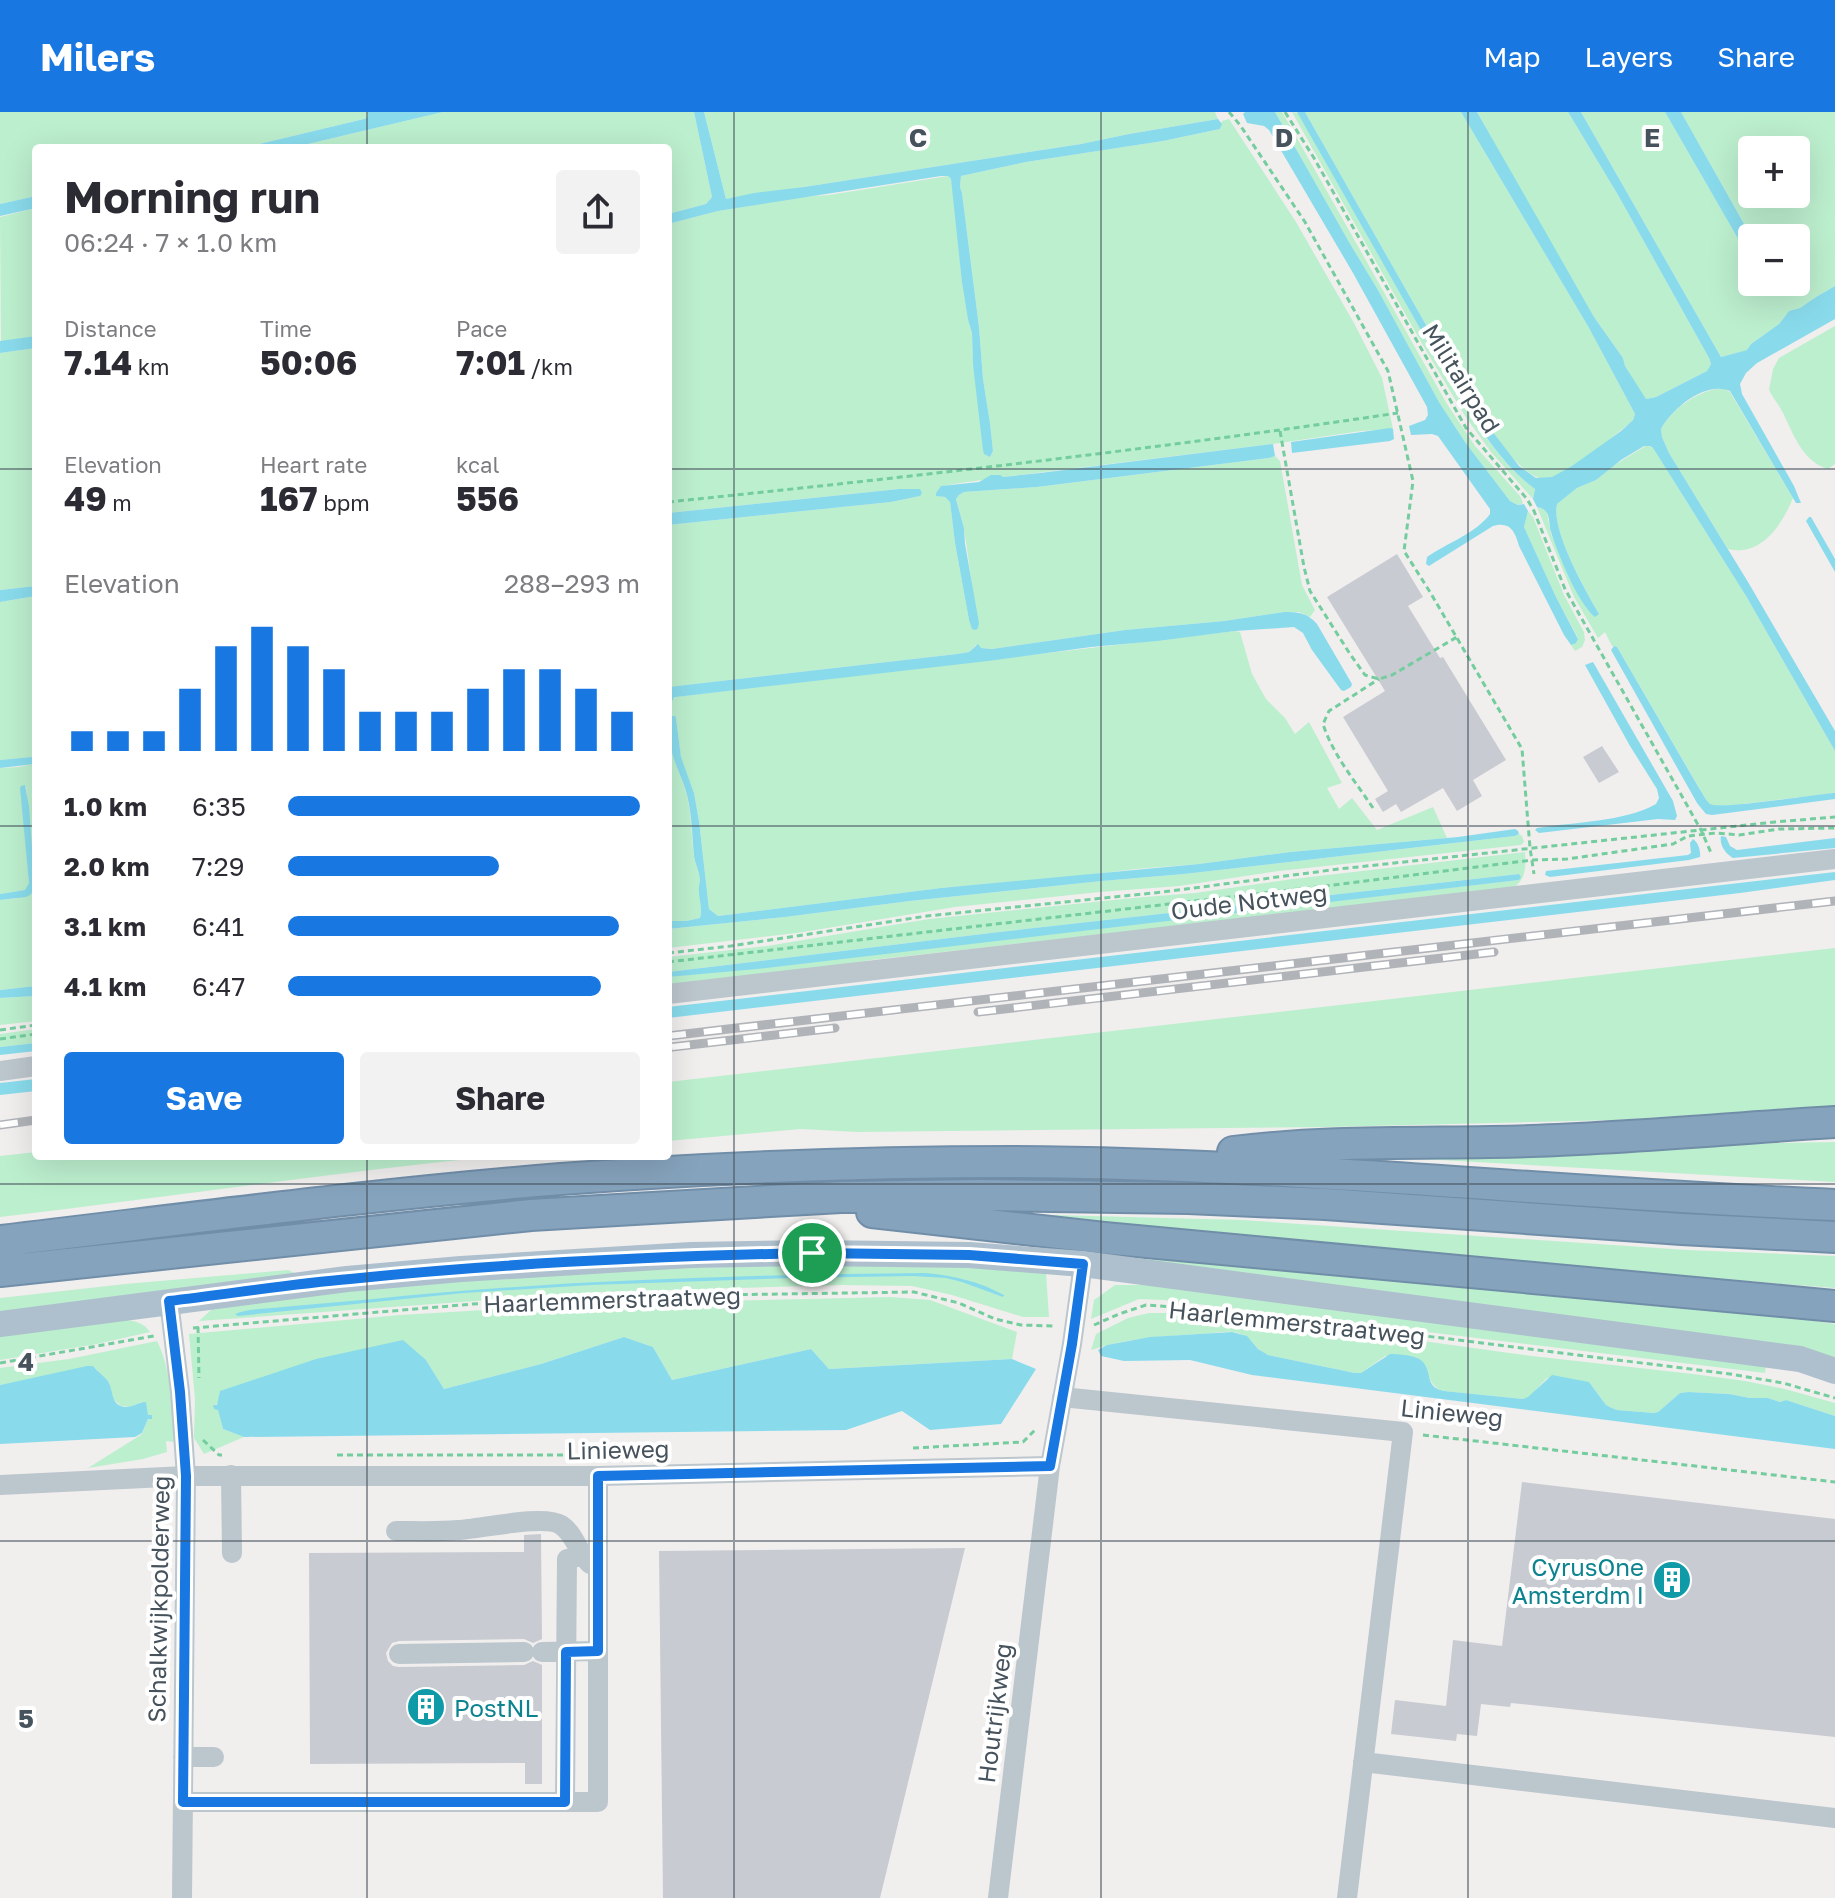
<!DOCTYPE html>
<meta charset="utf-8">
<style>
:root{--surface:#fff;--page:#f2f2f3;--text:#2b2b33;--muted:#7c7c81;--accent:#1877e1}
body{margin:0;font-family:"Golos Text",sans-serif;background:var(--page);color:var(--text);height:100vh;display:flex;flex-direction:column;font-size:30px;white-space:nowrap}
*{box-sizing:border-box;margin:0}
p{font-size:26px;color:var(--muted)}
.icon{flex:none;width:44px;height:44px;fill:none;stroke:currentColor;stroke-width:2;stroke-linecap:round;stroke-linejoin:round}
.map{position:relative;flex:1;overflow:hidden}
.details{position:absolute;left:32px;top:32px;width:640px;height:1016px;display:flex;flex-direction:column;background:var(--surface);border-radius:8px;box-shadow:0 8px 32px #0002}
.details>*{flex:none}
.tools{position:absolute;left:1738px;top:24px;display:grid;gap:16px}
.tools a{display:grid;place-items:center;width:72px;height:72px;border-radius:8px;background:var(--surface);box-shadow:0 8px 32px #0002;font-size:40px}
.pin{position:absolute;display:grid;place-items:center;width:68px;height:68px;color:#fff;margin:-34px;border:4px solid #fff;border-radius:50%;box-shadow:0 2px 8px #0007}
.round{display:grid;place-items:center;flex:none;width:84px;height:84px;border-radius:8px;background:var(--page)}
.head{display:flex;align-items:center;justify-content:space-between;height:136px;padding:0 32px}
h1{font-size:44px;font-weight:700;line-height:60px}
.figures{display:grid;grid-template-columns:repeat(3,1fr);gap:12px;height:136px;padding:8px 32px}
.figures div{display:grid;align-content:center}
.figures b{font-size:34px;font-weight:700}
.figures small{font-size:22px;font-weight:400}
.figures p{font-size:22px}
.chart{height:224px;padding:16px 32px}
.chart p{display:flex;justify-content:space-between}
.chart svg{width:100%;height:144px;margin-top:8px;stroke:var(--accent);stroke-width:6}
.button{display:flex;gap:16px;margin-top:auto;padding:16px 32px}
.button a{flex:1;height:92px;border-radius:8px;background:var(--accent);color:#fff;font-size:32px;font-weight:700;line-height:92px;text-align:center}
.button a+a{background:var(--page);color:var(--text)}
ul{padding:0 32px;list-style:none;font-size:26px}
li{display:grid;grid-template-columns:128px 96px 1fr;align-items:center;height:60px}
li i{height:20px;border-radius:10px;background:var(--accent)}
header{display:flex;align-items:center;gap:48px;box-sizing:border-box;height:112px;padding:0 40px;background:var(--accent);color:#fff}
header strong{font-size:38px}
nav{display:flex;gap:44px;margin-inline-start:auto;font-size:28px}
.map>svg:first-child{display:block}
</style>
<header>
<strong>Milers</strong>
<nav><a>Map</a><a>Layers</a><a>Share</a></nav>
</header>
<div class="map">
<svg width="1835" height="1786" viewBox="0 0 1835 1786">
<rect width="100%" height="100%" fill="#f1eeee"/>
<!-- green -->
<path fill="#bcefce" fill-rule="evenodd" d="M0 0H367L368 5 364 7 243 36H36V84L0 92Z
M443 0H694L712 85 706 92 668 102V36H291Z
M704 0H1215L1218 7 1129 22 1081 32 726 87Z
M1275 0H1282L1289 12 1447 292 1475 334 1520 384 1523 391 1519 393 1510 389 1465 330 1439 290 1378 178 1349 130Z
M1292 0 1298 1 1460 287C1481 319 1503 354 1535 377L1533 387 1491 340 1465 304 1421 230Z
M1305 0H1461L1589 216 1635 302 1633 308C1618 321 1563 366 1546 367 1521 369 1476 299 1463 278Z
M1477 0H1568L1618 83 1709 246 1711 252 1707 259 1656 285 1646 287 1643 284 1625 254 1623 246 1594 205 1554 137Z
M1581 0H1665L1752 151V170H1764L1771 183 1781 177 1777 170H1796V126H1752L1681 0H1835V174L1816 185 1800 196 1789 199 1779 212 1751 232 1748 238 1721 245ZM1752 38H1796V82H1752Z
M1229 7 1296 110 1354 211 1382 266 1393 317 1361 319 1273 332 1003 365C993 367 946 372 941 375 939 377 938 379 936 381L937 384 945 385 950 390 955 431 969 508 978 516 964 416 956 386 959 383 964 380 1037 375 1269 346 1275 344 1280 349 1302 473 1315 498 1310 505 1299 500H1284L1224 509 1125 518 992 537 981 536 976 533 969 540 957 542 668 575V413L891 390 920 384V377H899L668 401V112L718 99 800 85 829 83 948 64 951 67 953 76 962 171 968 208 972 221 973 253 990 345 993 339 990 311 983 267 979 215 962 81 960 75 961 64 1026 50 1163 29 1220 17 1222 9Z
M36 96V224L1 230 0 105Z
M1835 214V352L1828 357C1802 349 1794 323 1783 301 1779 293 1773 286 1769 278L1773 257 1779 246Z
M36 236V474L0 478V241Z
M1716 277H1725L1730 280 1793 386C1782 413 1761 445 1728 437L1669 341 1662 325 1661 317C1673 297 1693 282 1716 277Z
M1647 333 1653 336 1746 484 1835 639V681L1734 693 1712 694 1708 691 1617 535 1612 534 1605 520 1598 526 1574 485 1537 395 1545 398 1547 401 1551 422 1578 482 1587 497 1599 502C1585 476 1551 420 1557 392L1577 376 1596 368 1608 357Z
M1528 399 1533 405 1564 483 1584 520 1585 528 1582 535 1575 539 1571 533 1576 530 1578 526 1556 485 1524 415Z
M36 484V650L35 645 0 648V490Z
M1235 519 1240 520 1252 562 1266 587 1285 606 1295 622 1309 610 1342 671 1327 676 1339 697 1352 686 1377 718 1433 695 1447 726 1290 740 1199 752 1136 757 1079 764 941 776 718 804 709 797 699 709 694 681 681 646 676 606 669 605C665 630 677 653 685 677 692 699 691 722 694 745 695 753 700 761 700 769 700 778 702 797 700 806L686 809H668V589L672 590 674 585Z
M36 651V874L0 878V788C14 786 30 788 35 772L26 675 21 674 29 771 26 778 0 782V656L19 655Z
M1519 722 1522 724 1524 730 1521 733 1279 759 1179 774 1100 780 955 795 797 821 668 836V817L785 805 910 789 1102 769 1184 762 1515 724Z
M1525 740C1526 756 1526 769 1511 777L871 848 798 861 668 875V865L1518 768 1519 762 999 820 668 860V845L767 834 929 807 1133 786 1195 781 1293 767Z
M1835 836V994L1614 1008 1328 1015 857 1020 801 1017 668 1029V970Z
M36 884V909L0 913V886Z
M36 917V931L0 935V922Z
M1835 1030V1070L1330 1042 1593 1034Z
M36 1040V1044H497C331 1061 166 1085 0 1105V1044Z
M1014 1102 1242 1108 1687 1138 1835 1144V1176L1522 1151Z
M1030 1136 1768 1202 1835 1212V1246Z
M912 1151 1046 1161 1049 1205H1023L952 1183 912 1174 842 1173 601 1180 199 1209 212 1197 265 1186 450 1168 631 1157Z
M288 1158 297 1162 0 1201V1186L125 1172Z
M1115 1173H1144L1766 1253 1765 1261 1164 1188 1139 1187 1091 1207 1094 1188Z
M891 1185 930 1188 1017 1220 1012 1247 829 1257 811 1237 672 1268 653 1235 624 1225 541 1252 444 1277 426 1248 214 1293V1297H218L223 1317 244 1325 204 1342 194 1326 195 1287 189 1222 400 1203 583 1192Z
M1149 1201H1180L1249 1205 1532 1244 1693 1262 1745 1269 1785 1277 1835 1291V1304L1786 1288 1780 1290 1768 1286H1750L1729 1282 1688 1280 1680 1281 1658 1300 1654 1301 1617 1298 1612 1296 1606 1293 1589 1270 1547 1266 1528 1286 1523 1287 1444 1279C1431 1276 1429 1264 1424 1252L1385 1244 1361 1261H1355L1268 1243C1252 1236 1253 1223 1233 1220 1223 1219 1211 1222 1201 1222 1164 1224 1127 1226 1091 1238L1096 1222 1128 1206Z
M122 1207C133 1209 144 1210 150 1220L97 1232 0 1248V1222Z
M157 1229C172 1259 172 1297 174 1330L166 1329 167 1340 143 1347 88 1356 139 1324 142 1322 148 1307 152 1306V1303H148L141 1290 131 1295 121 1294 113 1287 109 1270 93 1254 0 1273V1256L69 1247Z"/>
<!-- water -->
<path fill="#89dbec" d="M367 0H443L291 36H243L364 7 368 5Z
M694 0H704L726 87 754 81 804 75 1081 32 1129 22 1218 7 1222 12 1220 17 1163 29 1026 50 961 64 960 75 962 81 979 215 983 267 990 311 993 339 990 345 984 342 983 338 973 253 972 221 968 208 962 171 951 67 948 64H941L718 99 668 112V102L706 92 712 85Z
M1245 0H1275L1349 130 1378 178 1439 290 1465 330 1510 389 1518 393 1524 392 1528 399 1524 415 1556 485 1578 527 1576 531 1571 533 1564 523 1519 434C1515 419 1510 409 1493 414L1429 454 1426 452 1427 445C1447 431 1475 422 1490 402V397L1438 324 1432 322 1411 323 1409 314 1425 308 1428 303 1427 295 1353 161 1269 18 1264 14 1247 11 1243 2Z
M1297 0H1305L1463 278 1482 306 1519 354 1536 366 1552 365 1572 354 1621 319 1633 308 1635 302 1589 216 1461 0H1477L1594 205 1623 246 1625 254 1646 287 1656 285 1707 259 1711 252 1709 246 1618 83 1568 0H1581L1721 245 1747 238 1751 232 1779 212 1789 199 1800 196 1816 185 1835 174V207L1757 251 1746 261 1740 272 1742 282 1794 374 1801 391H1796L1793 386 1730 279C1705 269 1673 296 1661 317L1662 325 1669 341 1748 470 1835 619V639L1746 484 1653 336 1650 334H1644L1621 348 1596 368 1577 376 1557 392C1551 419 1585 477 1599 502L1595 505C1578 492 1558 442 1551 420 1549 415 1550 406 1547 401 1545 397 1541 396 1537 395L1533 387 1535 377C1503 354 1482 319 1460 287Z
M1665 0H1681L1752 126V151Z
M36 84V96L0 104V92Z
M36 224V236L0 241V229Z
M1390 316 1393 317 1394 327 1390 329 1292 341 1291 330Z
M1273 332 1275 344 1269 346 1037 375 964 380 959 383 956 387 964 416 965 432 979 511 978 516 976 518 972 517 969 508 955 431 950 390 945 385 936 384V381L941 374 979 370 991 363H1000L1003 365 1040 361Z
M899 377H920L922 381 920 384 891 390 668 413V401Z
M1809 405H1811L1835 447V460L1806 409Z
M36 474V484L0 490V478Z
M1284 500C1299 500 1307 501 1317 512L1352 572 1351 575 1344 579 1341 578 1312 538 1303 521 1294 515 1235 519 1157 529 1091 535 988 549 676 585H674L672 590 668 589V575L957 542 969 540 978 532 981 536 992 537 1125 518 1224 509Z
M1614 534 1617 535 1699 676C1702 680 1706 689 1710 692 1718 698 1817 682 1835 681V687L1712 703 1706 702 1697 691 1611 538Z
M1593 550 1673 689 1677 704 1675 708 1658 707 1539 721 1535 718 1537 716C1574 710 1624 710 1656 692L1659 686 1657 677 1630 634 1585 553Z
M670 604H675L676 606 681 645 694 681 699 709 709 797 718 804 941 776 1199 752 1290 740 1458 725 1515 717 1518 719 1519 722 1515 724 1184 762 1102 769 910 789 785 805 668 817V809H686L700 806C703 795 698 785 699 775 699 773 700 771 700 769 700 761 695 752 694 744 692 722 692 698 685 676 677 654 663 627 670 604Z
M32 645H35L36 651 34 652 0 656V648Z
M25 673 29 695 35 777 30 783 26 785 0 788V782L25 778 29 771 20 676 21 674Z
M1721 724 1726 725 1730 734 1737 738 1835 726V736L1733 746C1726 742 1719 733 1721 724Z
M1693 727C1698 730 1701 739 1700 745L1689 748 1550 765 1545 763 1546 759 1688 743 1691 741 1690 731Z
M1835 760V768L1740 781 668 906V895Z
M1519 762 1521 765 1519 768 757 857 668 865V860L999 820Z
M36 874V884L0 886V878Z
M36 931V939L0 943V935Z
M36 967V979L0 983V971Z
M925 1161C953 1163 980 1170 1004 1183L1003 1185 962 1170 946 1166 913 1164 791 1166 591 1173 464 1181 238 1204 235 1202C248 1196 267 1197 282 1195 312 1192 343 1190 373 1187 557 1168 741 1163 925 1161Z
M1232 1220 1247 1224 1258 1237 1268 1243 1355 1261H1361L1390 1242C1398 1242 1416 1243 1422 1249 1433 1260 1424 1275 1444 1279L1523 1287 1528 1285 1552 1263 1589 1270 1606 1293 1612 1296 1617 1298 1654 1301 1658 1300 1680 1281 1688 1280 1729 1282 1750 1286H1768L1780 1290 1786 1288 1835 1304V1337L1252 1263 1190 1248 1124 1249 1101 1244 1098 1238 1107 1233 1150 1225Z
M624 1225 653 1235 672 1268 811 1237 829 1257 1012 1247 1036 1257 1001 1312 930 1318 902 1299 846 1318 244 1325 223 1317 218 1298 214 1297 213 1293H217L220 1279 316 1247 403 1228 426 1248 444 1277 541 1252Z
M87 1254H93C97 1259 104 1264 108 1269 114 1279 110 1294 126 1295 133 1295 139 1290 146 1290L148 1303H152V1307H148L142 1321 135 1325 0 1332V1273Z"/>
<!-- building -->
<path fill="#c8cbd1" d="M1397 442 1423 485 1408 494 1440 546 1443 545 1506 648 1473 668 1482 684 1457 699 1443 676 1401 700 1396 692 1383 700 1375 687 1388 679 1343 605 1385 579 1327 485Z
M1602 634 1619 660 1599 671 1583 645Z
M1522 1370 1835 1407V1625L1511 1591 1510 1595 1481 1592 1477 1624 1457 1622 1456 1629 1391 1622 1395 1588 1446 1594 1453 1528 1502 1534Z
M541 1422 542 1527 533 1531 524 1527 399 1529 392 1531 386 1541 388 1549 393 1554 399 1555 524 1553 533 1549 542 1553V1672H525V1651L310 1652 309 1441 524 1440V1423Z
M965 1436 880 1786H663L659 1439Z"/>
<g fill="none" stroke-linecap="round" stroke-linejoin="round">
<!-- highway casing -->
<g stroke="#718ea9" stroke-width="34">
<path id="highway" d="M1233 1040C1331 1028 1432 1032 1531 1029 1633 1026 1734 1016 1835 1010
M872 1100 1104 1126 1835 1194
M0 1129C187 1107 373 1082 561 1067 711 1056 863 1050 1013 1050 1288 1051 1561 1082 1835 1093
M0 1159 531 1103 841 1085 981 1083 1188 1086 1325 1092 1682 1117 1835 1125"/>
</g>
<!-- path -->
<path stroke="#74cd9e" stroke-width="3" stroke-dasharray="6 4" stroke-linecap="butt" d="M1229 0 1240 13 1305 110 1388 259 1413 369 1404 439 1430 480 1522 637 1530 736 1534 762
M1285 0 1314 46 1466 316 1527 387 1534 399 1565 477 1701 718 1712 743
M1280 319 1304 455 1310 479 1350 542 1365 563 1379 567 1392 563 1457 525
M668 390C912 365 1156 337 1398 301
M1373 696C1355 669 1333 643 1323 612L1329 599 1379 567
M668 841 731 834 927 804 1163 780 1339 757 1775 710 1835 705
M668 850 1333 773 1533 748 1567 747 1673 732 1688 724 1716 721 1739 723 1779 717 1835 716
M0 918 36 913
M0 927 36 922
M1094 1213 1119 1202 1146 1193 1217 1198 1730 1262 1783 1271 1835 1286
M198 1215 199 1266
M193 1216 473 1192 647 1184 914 1180 959 1191 995 1207 1021 1213 1054 1214
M0 1251 154 1224
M1423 1323 1835 1370
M203 1328 219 1343H222
M913 1336 1023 1330 1036 1317
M337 1343H614"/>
<!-- minor -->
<path stroke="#bcc6cd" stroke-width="20" d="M668 882 1835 747
M0 959 36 954
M169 1189 180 1280 186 1364 182 1786
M1062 1285 1403 1320 1347 1786
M231 1363 232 1441
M0 1373 186 1364H598L1050 1354
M396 1419C416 1419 437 1420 458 1418 480 1417 544 1402 561 1413 575 1422 578 1441 590 1452
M542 1540 598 1539
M399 1542 524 1540
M183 1645H214
M1363 1650 1835 1706
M183 1690H598V1364
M565 1690 567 1447 582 1444
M998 1786 1050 1354 1072 1232 1083 1152"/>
<!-- major -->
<path stroke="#aebfcd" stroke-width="26" d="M0 1212 347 1167 461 1157 691 1143 812 1141 969 1143 1083 1152 1800 1247 1835 1259"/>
<!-- highway -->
<use href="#highway" stroke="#86a3bd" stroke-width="30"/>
<!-- rail casing -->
<g stroke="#b0b4b9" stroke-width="9">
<path id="rail" d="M978 900 1494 840
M668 924 1835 789
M672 935 835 916
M0 1013 36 1008"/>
</g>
<!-- rail -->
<use href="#rail" stroke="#fff" stroke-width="6" stroke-dasharray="18" stroke-linecap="butt"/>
</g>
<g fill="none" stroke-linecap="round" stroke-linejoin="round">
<!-- route casing -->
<g stroke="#fff" stroke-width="16">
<path id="route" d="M812 1141 969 1143 1083 1152 1072 1232 1050 1354 598 1364V1539L566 1540 565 1690H183L186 1364 180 1280 169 1189C229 1182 290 1172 350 1167 504 1151 658 1144 812 1141Z"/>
</g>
<!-- route -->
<use href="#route" stroke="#1877e1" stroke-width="10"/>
</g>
<!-- grid -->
<path fill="none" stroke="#46525c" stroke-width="2" stroke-opacity="0.55" d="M367 0V36M734 0V1786M1101 0V1786M1468 0V1786M0 357H36M668 357H1835M0 714H36M668 714H1835M367 1044V1786M0 1072H1835M0 1429H1835"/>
<!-- icons -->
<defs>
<g id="building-disc" transform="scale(2)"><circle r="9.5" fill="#0f9aa8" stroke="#fff"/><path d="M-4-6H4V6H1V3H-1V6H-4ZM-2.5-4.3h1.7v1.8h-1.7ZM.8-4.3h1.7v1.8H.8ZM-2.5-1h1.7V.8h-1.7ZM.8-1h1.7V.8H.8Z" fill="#fff"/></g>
</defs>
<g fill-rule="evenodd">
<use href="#building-disc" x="1672" y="1468"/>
<use href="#building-disc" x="426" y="1595"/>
</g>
<g text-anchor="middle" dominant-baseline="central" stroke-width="8" stroke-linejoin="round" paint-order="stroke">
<!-- street labels -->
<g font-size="24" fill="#46525c" stroke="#fff">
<text transform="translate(1462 266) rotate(58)">Militairpad</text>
<text transform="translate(1249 789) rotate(-7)">Oude Notweg</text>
<text transform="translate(612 1187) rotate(-2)">Haarlemmerstraatweg</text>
<text transform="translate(1297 1210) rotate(6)">Haarlemmerstraatweg</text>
<text transform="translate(1452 1300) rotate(6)">Linieweg</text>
<text transform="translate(618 1337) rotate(-1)">Linieweg</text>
<text transform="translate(158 1487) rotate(-89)">Schalkwijkpolderweg</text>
<text transform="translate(994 1601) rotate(-83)">Houtrijkweg</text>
</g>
<!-- culture labels -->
<g font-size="24" fill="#0d838f" stroke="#fff" text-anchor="end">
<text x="1644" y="1454">CyrusOne<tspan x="1644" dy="28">Amsterdm I</tspan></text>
<text x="454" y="1595" text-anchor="start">PostNL</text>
</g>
</g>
<g font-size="26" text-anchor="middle" font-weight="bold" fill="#46525c" stroke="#fff" stroke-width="8" stroke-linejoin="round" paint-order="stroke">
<text x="918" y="35">C</text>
<text x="1284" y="35">D</text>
<text x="1652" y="35">E</text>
<text x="26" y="1259">4</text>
<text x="26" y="1616">5</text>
</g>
</svg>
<div class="tools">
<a>+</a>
<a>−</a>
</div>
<div class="pin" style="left:812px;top:1141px;background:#1e9e55"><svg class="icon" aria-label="arrive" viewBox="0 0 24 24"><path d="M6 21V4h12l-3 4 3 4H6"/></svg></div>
<section class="details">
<div class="head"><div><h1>Morning run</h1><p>06:24 · 7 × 1.0 km</p></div><a class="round"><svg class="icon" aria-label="share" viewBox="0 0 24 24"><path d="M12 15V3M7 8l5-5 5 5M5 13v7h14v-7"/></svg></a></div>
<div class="figures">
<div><p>Distance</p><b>7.14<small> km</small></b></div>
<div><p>Time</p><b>50:06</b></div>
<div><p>Pace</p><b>7:01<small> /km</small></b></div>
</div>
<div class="figures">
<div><p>Elevation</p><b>49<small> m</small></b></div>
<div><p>Heart rate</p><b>167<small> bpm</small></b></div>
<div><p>kcal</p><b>556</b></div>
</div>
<div class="chart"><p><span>Elevation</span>288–293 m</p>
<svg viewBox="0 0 160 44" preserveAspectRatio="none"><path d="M5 44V38M15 44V38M25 44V38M35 44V25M45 44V12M55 44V6M65 44V12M75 44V19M85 44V32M95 44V32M105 44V32M115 44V25M125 44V19M135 44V19M145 44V25M155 44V32"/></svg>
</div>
<ul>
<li><b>1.0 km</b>6:35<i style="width:100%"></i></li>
<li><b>2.0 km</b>7:29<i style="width:60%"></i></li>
<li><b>3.1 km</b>6:41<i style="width:94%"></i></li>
<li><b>4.1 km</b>6:47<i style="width:89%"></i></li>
</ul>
<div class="button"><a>Save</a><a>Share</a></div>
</section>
</div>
